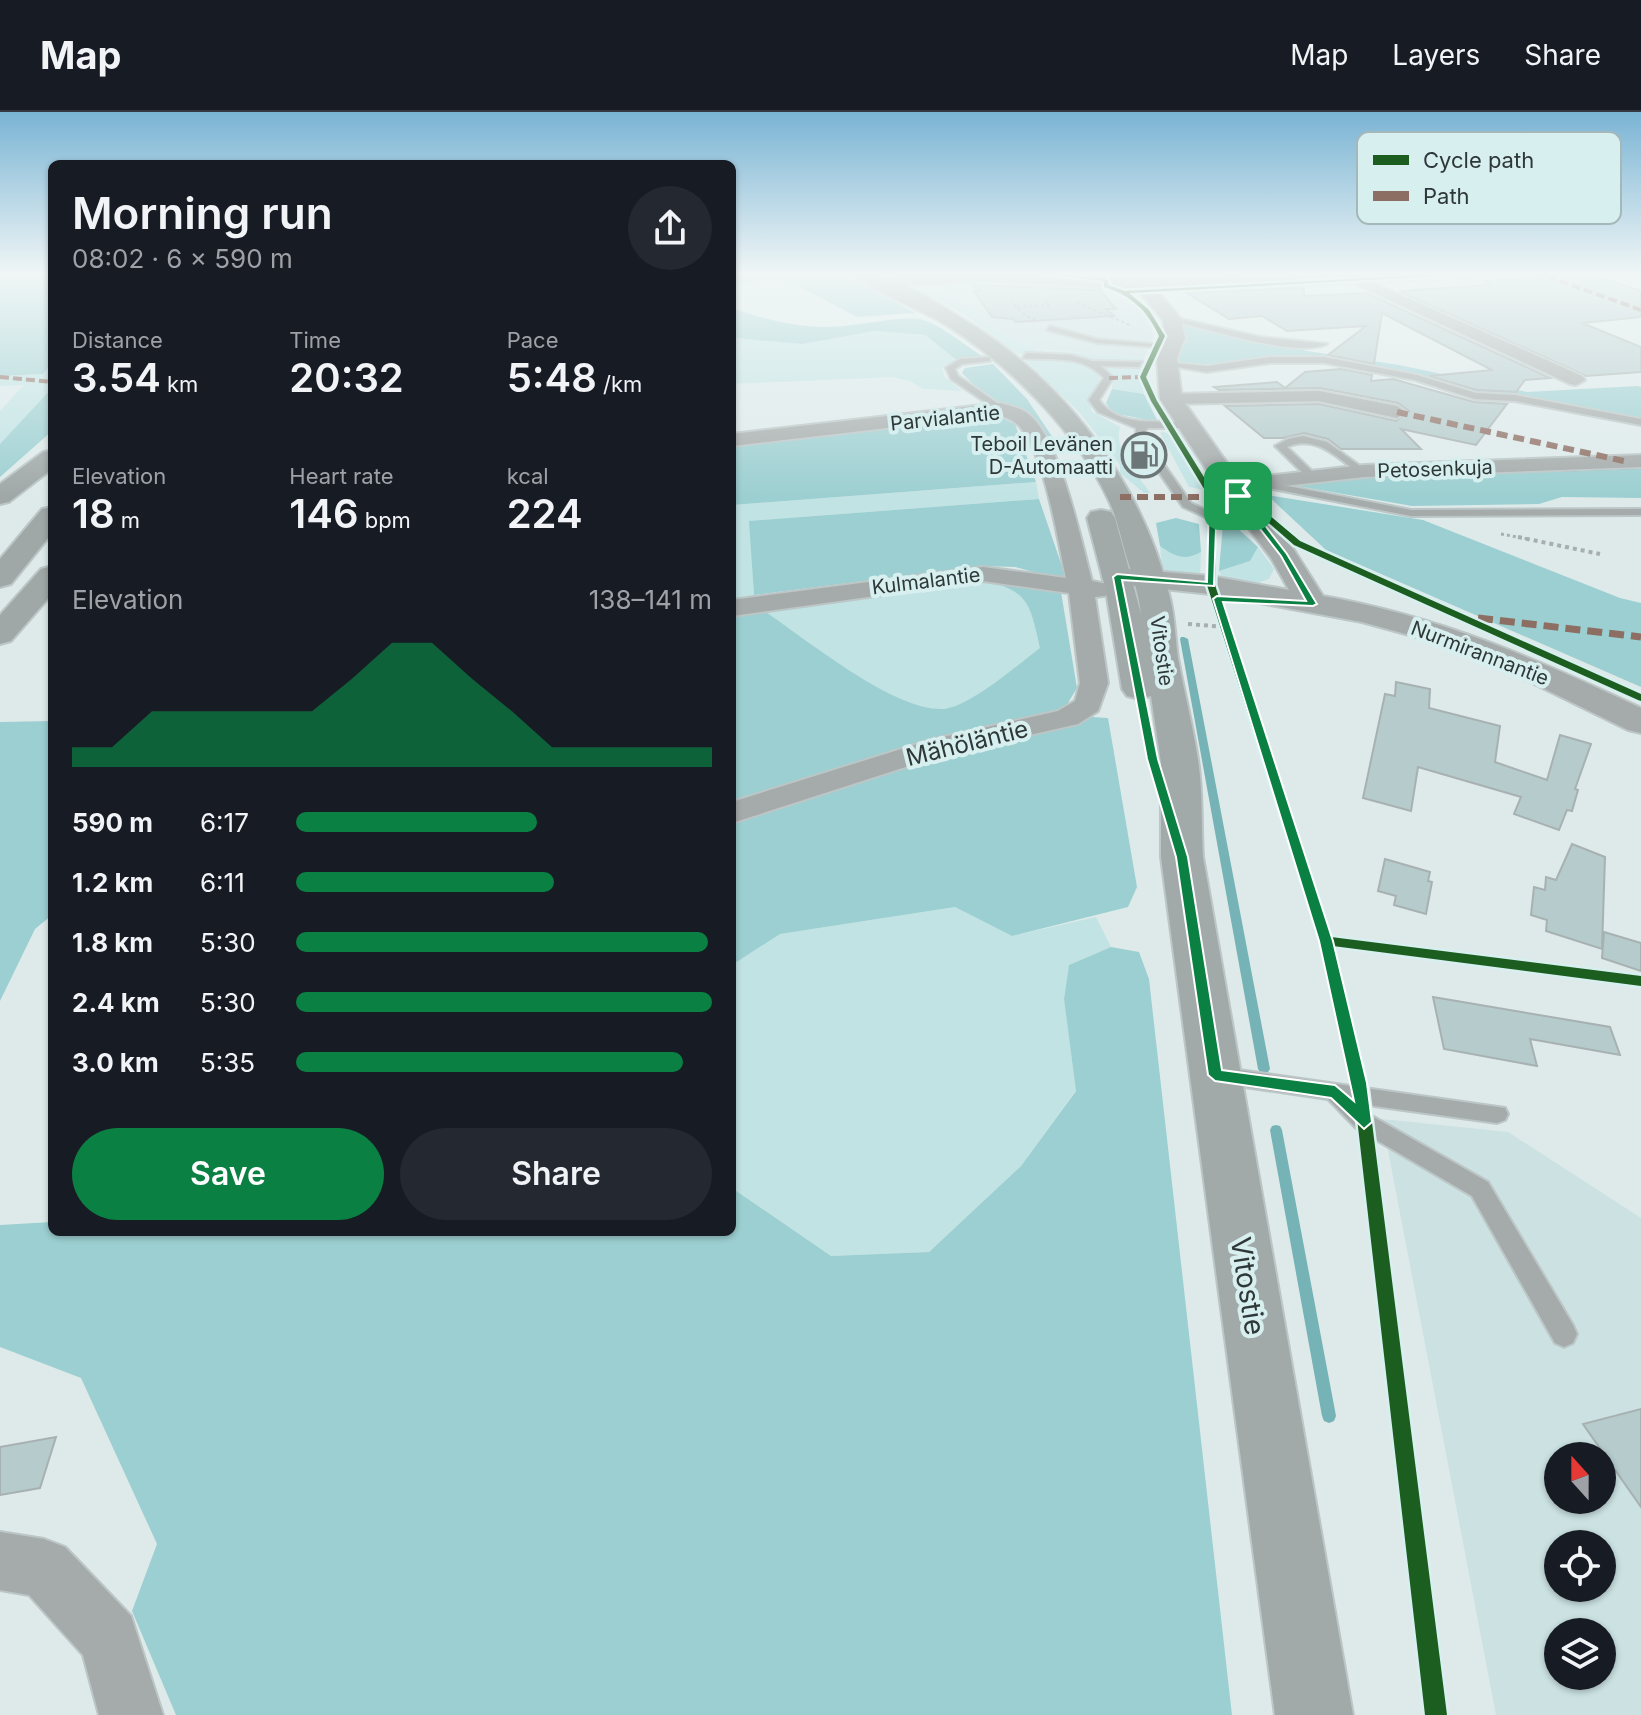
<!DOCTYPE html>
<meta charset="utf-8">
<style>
:root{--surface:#171b24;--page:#242831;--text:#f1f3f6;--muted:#9ea1a6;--line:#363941;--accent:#0b8043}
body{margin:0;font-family:Inter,sans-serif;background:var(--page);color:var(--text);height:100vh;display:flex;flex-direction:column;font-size:30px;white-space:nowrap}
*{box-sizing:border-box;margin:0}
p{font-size:26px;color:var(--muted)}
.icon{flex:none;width:44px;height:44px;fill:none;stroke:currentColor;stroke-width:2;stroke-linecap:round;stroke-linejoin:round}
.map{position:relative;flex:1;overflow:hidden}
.sheet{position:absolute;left:48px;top:48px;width:688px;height:1076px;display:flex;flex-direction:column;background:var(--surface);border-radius:12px;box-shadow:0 2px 6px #0004}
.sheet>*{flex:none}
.needle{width:52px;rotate:339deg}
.fabs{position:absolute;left:1544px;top:1330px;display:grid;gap:16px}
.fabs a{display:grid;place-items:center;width:72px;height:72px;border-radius:50%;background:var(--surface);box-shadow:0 2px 6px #0004;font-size:40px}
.pin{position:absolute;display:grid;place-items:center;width:68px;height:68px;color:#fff;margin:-34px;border-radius:16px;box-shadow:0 4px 12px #0006}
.round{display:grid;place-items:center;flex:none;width:84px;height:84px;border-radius:42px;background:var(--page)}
.headline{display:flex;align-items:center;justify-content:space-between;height:136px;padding:0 24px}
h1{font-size:44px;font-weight:600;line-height:60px}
.figures{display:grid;grid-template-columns:repeat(3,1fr);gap:12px;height:136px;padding:8px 24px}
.figures div{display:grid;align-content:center}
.figures b{font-size:40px;font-weight:600}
.figures small{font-size:22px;font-weight:400}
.figures p{font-size:22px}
.chart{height:224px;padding:16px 24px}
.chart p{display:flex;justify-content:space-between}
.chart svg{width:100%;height:144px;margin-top:8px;fill:var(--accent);opacity:.7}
.primary-button{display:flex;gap:16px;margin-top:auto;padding:16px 24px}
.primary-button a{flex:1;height:92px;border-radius:48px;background:var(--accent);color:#fff;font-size:32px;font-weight:600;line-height:92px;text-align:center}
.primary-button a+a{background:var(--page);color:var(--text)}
ul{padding:0 24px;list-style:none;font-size:26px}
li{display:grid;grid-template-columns:128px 96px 1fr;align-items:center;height:60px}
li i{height:20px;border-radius:10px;background:var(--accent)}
header{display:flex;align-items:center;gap:48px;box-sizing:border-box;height:112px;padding:0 40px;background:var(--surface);border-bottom:2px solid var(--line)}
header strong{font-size:38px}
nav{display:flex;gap:44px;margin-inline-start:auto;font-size:28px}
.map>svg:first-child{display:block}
</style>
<header>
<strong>Map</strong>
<nav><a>Map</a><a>Layers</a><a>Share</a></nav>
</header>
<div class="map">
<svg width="1641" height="1603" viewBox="0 0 1641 1603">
<rect width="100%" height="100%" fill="#deeaea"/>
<!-- built -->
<path fill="#cbe1e2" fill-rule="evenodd" d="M955 167 1097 174 1122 180 1147 205 1154 224 1144 246 1037 237 1001 222 963 192 931 178 926 173Z
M1382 1007 1508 1020 1641 1106V1603H1496ZM1558 1344H1602V1388H1558ZM1558 1432H1602V1476H1558ZM1558 1520H1602V1564H1558Z"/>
<!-- green -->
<path fill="#c1e3e4" d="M935 169 927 173 931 178 963 192 1001 222 1038 238 1144 246V251L1018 242 963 202 913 175 916 172Z
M875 219 925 223 958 249 942 257 945 265 962 279 923 277 910 269 892 265 732 272V224L802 232Z
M1023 246C1050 246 1078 246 1100 262 1101 277 1091 282 1091 299L1120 315C1113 339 1138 362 1150 381H1144L1120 361V353L1080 301Z
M52 251V276L0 332V299L24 273 0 274V264L43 262Z
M1099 252 1142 253 1140 267 1144 282 1112 277 1113 265Z
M1162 319 1171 323 1206 378 1189 375 1160 321Z
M1036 370 1039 387 750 409 754 487 732 490V393Z
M1160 434C1175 445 1184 449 1201 440L1200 464 1169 462 1162 454Z
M1258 435 1274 457 1269 467 1255 472H1225L1219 459 1250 449Z
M975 466C1027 479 1029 485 1041 536 1019 552 969 596 943 597 894 600 805 526 763 498Z
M955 795 1012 824 1096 805 1111 835 1069 853 1064 887 1076 978 1021 1054 929 1140 831 1144 732 1076V853L780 822Z"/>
<!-- forest -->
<path fill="#9ccfd1" d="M0 160H52V251L43 262 0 264Z
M732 160H832L861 171 915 201 857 205 789 169 761 168 732 174Z
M732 196C766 208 806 218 843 214 860 213 908 203 923 208 943 214 964 233 982 244L958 249 925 223 875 219 802 232 738 226 732 224Z
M1184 211 1255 231 1399 253 1527 280 1637 274 1641 275V308C1585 299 1527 294 1473 281 1420 269 1368 247 1313 244 1266 241 1221 256 1174 252Z
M993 252 1027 287 1055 329 973 272 962 261 965 256Z
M52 276V319L0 365V332Z
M1112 277 1144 282 1158 310 1113 301 1106 291Z
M991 301 1015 312 1036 370 732 393V332L936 311Z
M1641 351V386L1562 385 1539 392 1412 394 1274 370 1358 362Z
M1267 383 1423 408 1620 486 1641 491V575L1326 438Z
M1039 387 1067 469 1015 455 982 454 754 483 749 409Z
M1176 406 1199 412 1201 440C1185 449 1175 445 1160 434L1156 411Z
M1223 412 1235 414 1258 435 1250 449 1219 459Z
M975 466 1021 469 1061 480 1077 576 1063 599 924 628 732 690V502L763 498C805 526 893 599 943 597 968 596 1019 552 1040 536 1029 485 1027 479 975 466Z
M1092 605 1108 606 1137 775 1128 795 1012 824 955 795 780 822 732 853V708L939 643Z
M52 609V803L35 817 0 889V610Z
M1111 835 1139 840 1149 867 1232 1603H176L132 1499 157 1432 81 1266 0 1235V1113L52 1110V1120H732V1076L831 1144 929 1140 1021 1054 1076 979 1064 887 1069 853Z"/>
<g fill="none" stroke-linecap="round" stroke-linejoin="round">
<!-- stream -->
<path fill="#75b3b6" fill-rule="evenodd" d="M1641 353V357L1555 360 1552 358 1555 356Z
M1181 525H1184L1188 527 1270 957 1268 960 1264 962 1260 960 1258 957 1180 527Z
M1276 1013 1280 1014 1282 1018 1336 1304 1334 1309 1329 1311 1324 1309 1322 1304 1270 1018 1272 1014Z"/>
</g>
<!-- building -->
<path fill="#b5cbcc" stroke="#a8b1b1" stroke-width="2" d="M1590 162 1641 179V205L1582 211 1641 235V260L1586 264 1399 179 1491 173 1482 169Z
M974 173 1100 178 1116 197H1106L1114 204 1016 210 1013 207 992 205 974 179H981Z
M1304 176V184L1366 181 1550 266 1525 268 1516 280 1477 278 1429 264 1492 258 1382 201 1374 252 1328 243 1366 214 1287 219 1262 204 1229 207 1185 180Z
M1341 257 1372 263 1371 269 1393 267 1474 290 1507 292 1476 333 1401 317 1421 337H1341L1328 327 1304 321 1283 326H1264L1225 294 1319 292 1396 309 1409 299 1398 291 1320 276 1219 278 1214 275 1277 270 1285 276 1305 260Z
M1396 570 1430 577 1429 596 1500 614 1495 650 1547 668 1560 623 1591 632 1575 677 1578 678 1572 699 1567 698 1559 718 1514 702 1521 685 1418 655 1411 699 1363 686 1385 582 1395 584Z
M1572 732 1605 745 1602 837 1546 819 1547 808 1531 803 1534 775 1545 778 1546 765 1556 768Z
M1385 747 1430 760 1428 769 1432 770 1426 802 1394 793 1396 784 1378 779Z
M1604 820 1641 831V859L1602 846Z
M1433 885 1610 915 1620 943 1530 927 1537 954 1444 937Z
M1641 1297V1395L1583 1312Z
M56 1325 40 1376 0 1383V1335Z"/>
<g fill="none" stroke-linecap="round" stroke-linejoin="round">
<!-- service casing -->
<g stroke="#bcc6c6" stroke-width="4">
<path id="service" d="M1219 160H1228L1249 171 1242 173Z
M1172 205 1260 225 1327 232C1294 247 1207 215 1169 209Z
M1050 214 1097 227 1176 234 1172 236 1097 231 1047 218Z
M1026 241 1071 243 1092 249 1142 250 1139 255 1101 254 1113 266 1099 288C1119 317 1159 307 1189 311L1191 313 1186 316H1148L1145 319 1146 327 1191 391 1214 402 1264 408V412L1212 408 1183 395 1136 327V316L1098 300 1089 288 1104 266C1082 242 1053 249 1023 246Z
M990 245V249L962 252 955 257 958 264 1003 295 1000 300 951 267 946 256 960 247Z
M1270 245H1324L1417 263 1476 281 1515 283 1641 307V313L1515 289 1475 287 1415 268 1324 251H1270L1207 260 1171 254 1175 251 1207 254Z
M1303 324 1327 330 1367 359 1358 361C1338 345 1314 322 1287 335L1317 364 1308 366 1275 334 1288 327Z
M1267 370 1411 398 1641 397V403L1411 404 1263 375 1262 373Z
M1218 955 1505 996 1508 1002 1505 1008 1497 1011 1360 992 1372 1004 1488 1070 1573 1213 1577 1222 1573 1231 1564 1235 1555 1231 1472 1084 1356 1016 1328 987 1218 971 1211 969 1208 963 1211 957Z"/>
</g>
<!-- minor casing -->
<g stroke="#bcc6c6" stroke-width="4">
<path id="minor" d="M1358 164 1582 264 1585 268 1576 273 1570 272 1353 171 1351 168Z
M1319 279 1397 294 1406 300 1397 306 1319 289 1171 292 1162 287 1171 282Z
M1000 291C1007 293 1017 295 1024 299 1059 318 1081 430 1092 469L1112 473 1115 478 1112 483 1095 485 1108 571 1098 599 1078 612 949 641 732 711V690L930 628 1058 599 1075 589 1080 571 1069 481 983 469 732 504V488L983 455 1066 466C1057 425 1046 347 1020 315 1014 308 1007 306 999 303L732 334V322Z
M1641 343V355L1364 365 1230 380 1219 374 1230 368 1364 353Z
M0 1420 44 1427 65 1435 131 1504 163 1603H99L83 1543 29 1483 0 1478Z"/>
</g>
<!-- tertiary casing -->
<g stroke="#bcc6c6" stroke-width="4">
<path id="tertiary" d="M960 160 1142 167 1487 160 1479 165 1245 176 1156 177 1181 207 1185 226 1177 246 1182 287 1239 368 1294 438 1323 484C1441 505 1534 546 1641 596V621L1628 618 1506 558 1431 529 1362 510 1211 482 1106 471 1102 465 1106 459 1117 456 1211 464 1289 478 1271 446 1221 380 1160 287 1157 246 1165 226 1163 208 1137 177 985 169 881 175 872 170 881 165Z"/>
</g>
<!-- secondary casing -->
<g stroke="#bcc6c6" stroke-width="4">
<path id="secondary" d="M850 160C891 160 931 187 966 209 1065 269 1143 372 1170 486 1175 505 1175 526 1178 546 1184 580 1193 614 1198 648 1203 679 1201 713 1203 745L1353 1603H1275L1161 745V651L1151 584 1139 587 1127 584 1122 577 1106 479 1087 406 1091 400 1101 398 1111 400 1115 406 1141 502C1139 482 1132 463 1126 443 1121 426 1117 407 1110 391 1078 321 1010 253 946 213 922 198 865 176 850 160Z"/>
</g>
<!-- motorway casing -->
<g stroke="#bcc6c6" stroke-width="4">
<path id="motorway" d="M52 338V357L9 390 0 392V372L43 340Z
M52 395V421L11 472 0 475V447L42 397Z
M52 454V482L11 529 0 532V503L41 457Z"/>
</g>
<!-- path-far2 -->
<path stroke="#a7aeae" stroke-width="2" stroke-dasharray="3 3" stroke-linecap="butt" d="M1010 188 1026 204 1037 208
M1077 191 1130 213
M1017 195 1050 193 1045 188"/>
<!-- path-far1 -->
<path stroke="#a7aeae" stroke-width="3" stroke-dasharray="3 3" stroke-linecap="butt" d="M1501 422 1528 427"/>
<!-- path -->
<path stroke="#a7aeae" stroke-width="4" stroke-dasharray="4 4" stroke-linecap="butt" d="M1518 425 1600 442
M1188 512 1226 515"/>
<!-- service -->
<use href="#service" fill="#a5aaaa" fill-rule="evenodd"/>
<!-- minor -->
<use href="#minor" fill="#a5aaaa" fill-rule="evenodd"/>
<!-- tertiary -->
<use href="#tertiary" fill="#a5aaaa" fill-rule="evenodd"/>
<!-- secondary -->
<use href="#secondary" fill="#a2a9a9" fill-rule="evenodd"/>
<!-- motorway -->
<use href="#motorway" fill="#a0a7a7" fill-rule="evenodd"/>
<!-- quiet-far2 -->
<path stroke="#8d6e63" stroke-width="4" stroke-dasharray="9 4" stroke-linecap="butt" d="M1535 160 1641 198
M0 265 52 270
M1109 266 1143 265"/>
<!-- quiet-far1 -->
<path stroke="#8d6e63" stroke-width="6" stroke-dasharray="11 6" stroke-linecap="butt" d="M1397 300 1624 349
M1120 385H1213"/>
<!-- quiet -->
<path stroke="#8d6e63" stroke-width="7" stroke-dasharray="15 7" stroke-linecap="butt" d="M1478 506 1641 525"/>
<!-- cycleway casing -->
<g stroke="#d8eff0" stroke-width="5">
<path id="cycleway" d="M1036 160 1106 167 1108 168V173L1125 179 1482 160H1517L1129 181 1149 198 1165 224 1146 265 1157 289 1215 383 1257 381 1268 402 1300 429 1641 582V589L1638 588 1294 433 1262 405 1252 385 1217 387 1215 473 1331 825 1641 864V874L1333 834 1367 971 1447 1603H1425L1353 971 1320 829 1207 473 1209 385 1151 289 1140 265 1159 224C1148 199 1131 183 1104 175V169Z"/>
</g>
<!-- cycleway -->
<use href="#cycleway" fill="#1b5e20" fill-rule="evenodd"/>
</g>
<!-- sky -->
<linearGradient id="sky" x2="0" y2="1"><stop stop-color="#7ab4d4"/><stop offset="0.42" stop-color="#f0f6f6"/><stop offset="1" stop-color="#f0f6f6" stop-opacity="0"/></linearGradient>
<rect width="1641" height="385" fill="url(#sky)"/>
<!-- route -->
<path fill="#0b8043" stroke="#fff" stroke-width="2" fill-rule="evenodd" d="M1241 382 1287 442 1317 492 1313 494 1223 490 1333 829 1367 971 1372 1010 1364 1017 1331 986 1215 969 1208 963 1176 745 1147 647 1113 465 1117 462 1207 470 1209 385ZM1236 386 1281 444 1306 489 1217 484 1213 487 1319 829 1354 989 1335 973 1222 958 1188 745 1158 647 1122 468 1214 474 1217 387Z"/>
<!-- icons -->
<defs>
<g id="fuel-ring" transform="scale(2.3)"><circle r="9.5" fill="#d8eff0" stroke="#6c7676" stroke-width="1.5"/><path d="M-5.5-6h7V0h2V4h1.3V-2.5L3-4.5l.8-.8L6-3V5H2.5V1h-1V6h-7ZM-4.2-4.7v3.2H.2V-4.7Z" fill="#6c7676"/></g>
</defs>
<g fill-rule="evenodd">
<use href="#fuel-ring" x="1144" y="343"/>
</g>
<g text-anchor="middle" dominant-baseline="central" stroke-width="8" stroke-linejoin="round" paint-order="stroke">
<!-- far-street labels -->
<g font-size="20" fill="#2f3838" stroke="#d8eff0">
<text transform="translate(945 306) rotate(-6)">Parvialantie</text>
<text transform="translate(1435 357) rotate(-2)">Petosenkuja</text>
<text transform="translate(926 469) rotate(-7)">Kulmalantie</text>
<text transform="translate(1162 539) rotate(82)">Vitostie</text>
<text transform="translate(1480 541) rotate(21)">Nurmirannantie</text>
</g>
<!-- far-poi labels -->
<g font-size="20" fill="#2f3838" stroke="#d8eff0" text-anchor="end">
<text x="1113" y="332">Teboil Levänen<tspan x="1113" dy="23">D-Automaatti</tspan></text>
</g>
<!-- street labels -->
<g font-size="24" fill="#2f3838" stroke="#d8eff0">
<text transform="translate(967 631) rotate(-14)">Mähöläntie</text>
</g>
<!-- near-street labels -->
<g font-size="28" fill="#2f3838" stroke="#d8eff0">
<text transform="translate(1248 1174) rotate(81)">Vitostie</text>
</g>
</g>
<!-- legend -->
<rect x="1357" y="20" width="264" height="92" rx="12" fill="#d8eff0" stroke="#a5b8b9" stroke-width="2"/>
<rect x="1373" y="43" width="36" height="10" fill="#1b5e20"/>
<rect x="1373" y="79" width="36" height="10" fill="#8d6e63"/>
<g font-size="22" fill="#2f3838">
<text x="1423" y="56">Cycle path</text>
<text x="1423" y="92">Path</text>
</g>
</svg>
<div class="fabs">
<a><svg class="needle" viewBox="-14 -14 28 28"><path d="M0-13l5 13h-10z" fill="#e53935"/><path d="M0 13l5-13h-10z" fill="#9ea1a6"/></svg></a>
<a><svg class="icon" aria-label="locate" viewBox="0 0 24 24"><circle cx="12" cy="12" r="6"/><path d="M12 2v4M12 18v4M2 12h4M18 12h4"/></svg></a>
<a><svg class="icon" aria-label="layers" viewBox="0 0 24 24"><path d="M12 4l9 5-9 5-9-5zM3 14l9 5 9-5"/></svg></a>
</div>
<div class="pin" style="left:1238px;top:384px;background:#1e9e55"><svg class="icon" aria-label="arrive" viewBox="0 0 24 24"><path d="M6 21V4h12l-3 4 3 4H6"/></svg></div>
<section class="sheet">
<div class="headline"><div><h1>Morning run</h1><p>08:02 · 6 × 590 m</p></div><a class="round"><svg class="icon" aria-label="share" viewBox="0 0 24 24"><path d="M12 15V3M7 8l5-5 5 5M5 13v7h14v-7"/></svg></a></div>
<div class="figures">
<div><p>Distance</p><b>3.54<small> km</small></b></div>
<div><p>Time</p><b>20:32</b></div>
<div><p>Pace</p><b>5:48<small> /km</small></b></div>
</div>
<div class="figures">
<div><p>Elevation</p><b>18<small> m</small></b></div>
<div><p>Heart rate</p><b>146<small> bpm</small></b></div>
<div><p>kcal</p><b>224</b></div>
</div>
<div class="chart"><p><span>Elevation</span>138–141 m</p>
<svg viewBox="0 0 160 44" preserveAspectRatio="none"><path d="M0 44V38L10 38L20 27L30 27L40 27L50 27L60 27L70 17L80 6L90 6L100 17L110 27L120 38L130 38L140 38L150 38L160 38V44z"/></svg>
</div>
<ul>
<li><b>590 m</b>6:17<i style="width:58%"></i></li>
<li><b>1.2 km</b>6:11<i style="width:62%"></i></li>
<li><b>1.8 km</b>5:30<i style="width:99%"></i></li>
<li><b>2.4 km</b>5:30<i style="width:100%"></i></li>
<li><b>3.0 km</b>5:35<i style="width:93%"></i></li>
</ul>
<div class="primary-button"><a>Save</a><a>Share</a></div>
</section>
</div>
